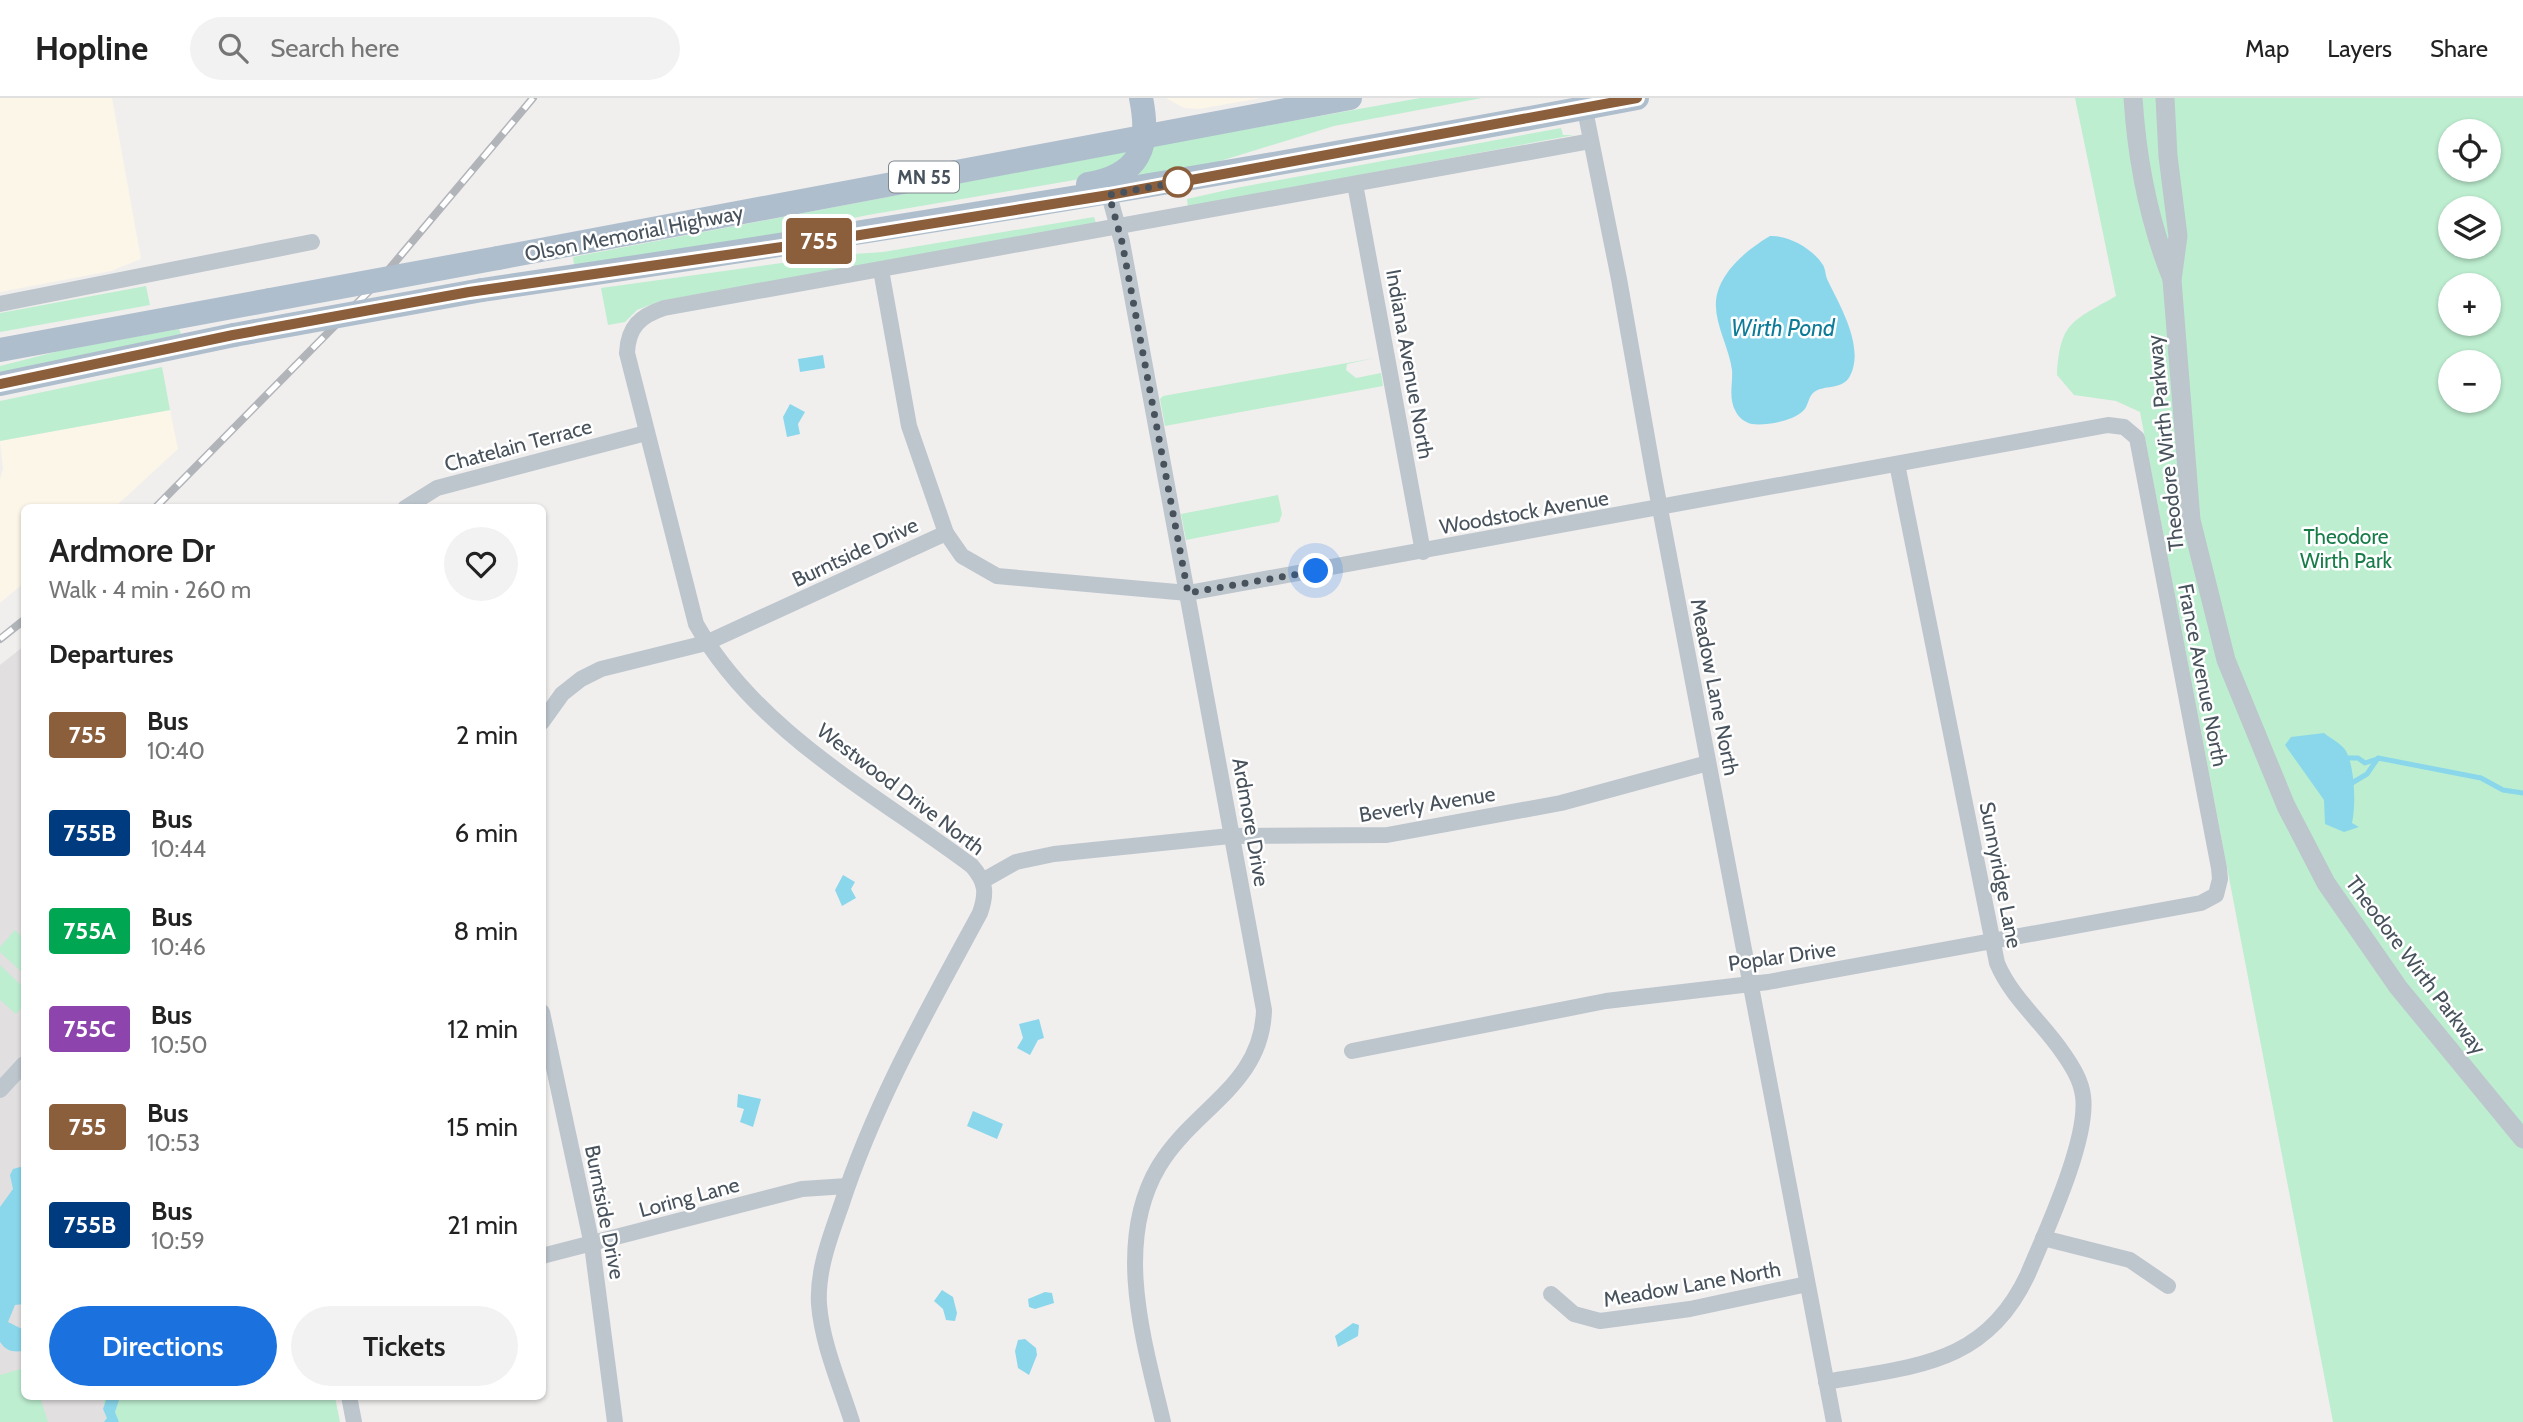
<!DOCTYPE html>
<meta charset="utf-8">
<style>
:root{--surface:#fff;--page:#f2f2f2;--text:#222;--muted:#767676;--line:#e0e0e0;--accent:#1b72de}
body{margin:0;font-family:Cabin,sans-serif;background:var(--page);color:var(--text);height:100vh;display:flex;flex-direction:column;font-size:26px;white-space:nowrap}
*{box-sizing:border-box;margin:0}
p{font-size:23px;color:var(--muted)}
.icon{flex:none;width:38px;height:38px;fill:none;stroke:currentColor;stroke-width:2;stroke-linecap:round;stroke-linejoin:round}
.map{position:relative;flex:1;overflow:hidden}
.sheet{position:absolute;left:21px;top:406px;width:525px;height:896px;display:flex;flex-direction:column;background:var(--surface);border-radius:10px;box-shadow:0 2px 5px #0004}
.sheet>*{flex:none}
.badge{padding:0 14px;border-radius:5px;font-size:24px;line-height:46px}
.controls{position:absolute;left:2438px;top:21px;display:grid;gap:14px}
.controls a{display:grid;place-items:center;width:63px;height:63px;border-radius:50%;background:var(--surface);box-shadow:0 2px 5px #0004;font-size:35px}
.you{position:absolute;width:35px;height:35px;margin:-18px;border:5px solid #fff;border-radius:50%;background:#1a73e8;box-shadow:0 0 0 10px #1a73e833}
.map>.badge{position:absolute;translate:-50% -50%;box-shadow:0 0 0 4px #fff}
h2{padding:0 28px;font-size:26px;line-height:63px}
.round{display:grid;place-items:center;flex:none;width:74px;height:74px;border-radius:37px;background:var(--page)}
.headline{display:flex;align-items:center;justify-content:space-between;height:119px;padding:0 28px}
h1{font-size:33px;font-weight:600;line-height:52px}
.button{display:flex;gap:14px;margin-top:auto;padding:14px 28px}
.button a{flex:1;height:80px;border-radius:42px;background:var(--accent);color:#fff;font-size:28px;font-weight:600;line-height:80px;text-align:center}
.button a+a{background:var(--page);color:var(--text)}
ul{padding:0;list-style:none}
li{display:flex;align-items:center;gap:21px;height:98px;padding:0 28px}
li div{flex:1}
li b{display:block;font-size:26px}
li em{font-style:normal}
li .badge{min-width:77px;font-weight:700;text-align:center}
header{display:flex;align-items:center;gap:42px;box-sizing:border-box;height:98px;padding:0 35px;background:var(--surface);border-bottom:2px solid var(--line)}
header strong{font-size:33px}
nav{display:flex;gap:38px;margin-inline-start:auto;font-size:24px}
.search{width:490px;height:63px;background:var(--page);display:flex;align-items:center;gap:18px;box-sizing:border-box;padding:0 24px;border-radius:38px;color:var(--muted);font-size:26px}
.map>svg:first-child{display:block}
</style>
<header>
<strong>Hopline</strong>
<div class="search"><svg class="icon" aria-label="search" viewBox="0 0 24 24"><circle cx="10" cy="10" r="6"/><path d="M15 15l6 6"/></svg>Search here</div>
<nav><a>Map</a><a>Layers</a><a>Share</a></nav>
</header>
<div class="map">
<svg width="2523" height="1324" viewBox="0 0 2523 1324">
<rect width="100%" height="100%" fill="#f1eeee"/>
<g fill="#fcf6e8">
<path d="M0,0H112L141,161L111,173L0,194Z"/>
<path d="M1166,0H1261L1199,11L1184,10Z"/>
<path d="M170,312L178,351L115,409L24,410V485L0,505V381L3,371L0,343Z"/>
</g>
<path fill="#e2dfe0" d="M24,548V1298L103,1299L107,1324H0V567Z"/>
<g fill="#bdeed0" fill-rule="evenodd">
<path d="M1420,0H1482L1334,28L1217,64L1137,80L1153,48Z"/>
<path d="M2075,0H2523V1324H2333L2140,314L2116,303L2074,297L2057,277C2060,223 2073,223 2116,198ZM2450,33H2488V72H2450ZM2450,110H2488V149H2450ZM2450,187H2488V226H2450ZM2450,264H2488V303H2450Z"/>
<path d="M1561,30L1563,37H1574L1188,109L1187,101L1236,90Z"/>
<path d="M1133,52L1098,78L868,117L756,140L574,167L573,159Z"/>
<path d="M1094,119L1096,125L660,203L637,212L625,224L608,227L601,190L839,157L883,154Z"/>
<path d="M146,188L150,207L0,234V215Z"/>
<path d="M179,231L181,236L0,275V268L63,252Z"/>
<path d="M1375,260L1347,266L1346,272L1356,280L1381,275L1383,288L1165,328L1160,301L1163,298Z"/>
<path d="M162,269L170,312L0,343V303Z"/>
<path d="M1278,397L1282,416L1279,424L1186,442L1181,416Z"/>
<path d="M15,832L24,841V876L0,854V849Z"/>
<path d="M0,867L24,890V907L16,916L0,902Z"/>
<path d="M24,1270V1298L40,1299L48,1324H0V1277Z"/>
<path d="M103,1299H335L340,1324H107Z"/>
</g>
<g fill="#8ad7eb">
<path d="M1770,138C1789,137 1813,151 1823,167C1826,172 1825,178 1828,183C1840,208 1865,249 1850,278C1842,293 1823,286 1813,295C1808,300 1808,309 1803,313C1793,323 1765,328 1752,326C1746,325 1739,320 1736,314C1728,300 1733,287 1732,272C1729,246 1708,217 1719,190C1728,167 1750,150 1770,138Z"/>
<path d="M823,257L825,270L800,274L798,261Z"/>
<path d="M790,306L805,314L798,326L800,336L787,339L783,319Z"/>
<path d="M2324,635C2330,640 2342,646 2346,653C2355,670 2356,708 2352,725L2359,729L2344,734L2325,726L2324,702L2285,647L2291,639Z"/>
<path d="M843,777L855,784L851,791L856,800L842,808L835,792Z"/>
<path d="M1039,921L1044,940L1038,942L1030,957L1017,950L1023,940L1019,926Z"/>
<path d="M738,996L761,1001L753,1029L740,1024L744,1011L737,1009Z"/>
<path d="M973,1013L1003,1026L997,1041L967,1028Z"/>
<path d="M24,1068V1206L15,1207L8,1224L24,1232V1253C13,1254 7,1254 0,1244V1109L13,1091L10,1077L13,1071Z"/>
<path d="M942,1192L953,1199L957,1215L955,1223L946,1222L943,1211L934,1203Z"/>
<path d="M1045,1194L1052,1195L1054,1205L1035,1211L1029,1209L1028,1201Z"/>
<path d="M1353,1225L1359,1227L1358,1238L1338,1249L1335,1238Z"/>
<path d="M1025,1241L1036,1250L1037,1257L1029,1277L1018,1270L1015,1253L1018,1242Z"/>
<path d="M107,1299H120L115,1314L119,1324H104L107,1320L103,1311Z"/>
</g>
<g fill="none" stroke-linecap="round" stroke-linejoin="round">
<g stroke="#8ad7eb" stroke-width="5">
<path d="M2348,660H2358L2365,665L2377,661"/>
<path d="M2352,685L2367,676L2378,660L2481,680L2503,692L2523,695"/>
</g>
<g stroke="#bdc6cd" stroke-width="16">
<path d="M1583,2L1619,181L1654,379L1834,1324"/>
<path d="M1355,86L1423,454"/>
<path d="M1109,97L1122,144L1264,912C1262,987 1194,1010 1159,1068C1113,1145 1144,1243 1163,1324"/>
<path d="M881,172L909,328L946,435L962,458L997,478L1188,495L2108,327L2124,329L2137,340L2219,770L2220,781L2216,797L2201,805L1768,884L1606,903L1352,953"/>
<path d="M0,206L312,144"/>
<path d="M405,410L437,390L646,335"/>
<path d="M542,624L562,596L581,581L601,571L706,545L946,435"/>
<path d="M984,782L1016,764L1054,756L1230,738L1387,737L1561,705L1708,665"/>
<path d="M542,914L592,1147L615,1324"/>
<path d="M0,992L24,966"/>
<path d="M2043,1140L2130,1162L2168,1188"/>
<path d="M542,1158L802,1091L847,1088"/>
<path d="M1551,1196L1574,1216L1600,1223L1690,1211L1807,1186"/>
<path d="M1826,1284C1915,1268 1986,1267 2028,1176C2046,1133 2089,1041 2083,998C2081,982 2072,968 2063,955C2042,924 2011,899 1997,865L1897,366"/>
<path d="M349,1298L354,1324"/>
<path d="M852,1324C840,1286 822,1246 819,1206C817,1173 830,1139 841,1108C875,1004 928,911 980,815C987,795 986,784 972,768C876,696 757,634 696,526L627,255C628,229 640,218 664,210L1591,43"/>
</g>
<g stroke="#bdc6cd" stroke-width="19">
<path d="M2133,0C2137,62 2149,124 2172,181"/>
<path d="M2165,0L2168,58L2178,138L2172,182L2191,422L2226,562L2286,708L2326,785L2398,889L2523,1041"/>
</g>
<g stroke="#aebecd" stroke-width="24">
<path d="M1088,86C1140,77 1151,49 1141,0"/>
<path d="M498,160L1350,0"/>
<path d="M482,192C869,135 1254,73 1637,0"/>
<path d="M0,252L270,202"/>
<path d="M0,286L234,237"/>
</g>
<defs>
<g id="rail">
<path d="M155,410L380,182L533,0"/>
<path d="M0,541L24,522"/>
</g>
</defs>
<use href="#rail" stroke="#b1b4b9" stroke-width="8"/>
<use href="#rail" stroke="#fff" stroke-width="5" stroke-dasharray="16" stroke-linecap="butt"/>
<g stroke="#aebecd" stroke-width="24">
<path d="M270,202L498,160"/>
<path d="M234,237L482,192"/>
</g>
</g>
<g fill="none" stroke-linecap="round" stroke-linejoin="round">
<defs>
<path id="line" d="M0,286L233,237L469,194L810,145L1109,97L1637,0"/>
</defs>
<use href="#line" stroke="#fff" stroke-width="16"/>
<use href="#line" stroke="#8b5e3c" stroke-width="10"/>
<path stroke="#47525c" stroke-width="7" stroke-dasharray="0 12.6" d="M1178,84L1188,82L1109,97L1122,144L1188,495L1316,473"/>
</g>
<circle fill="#fff" stroke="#8b5e3c" stroke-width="3.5" cx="1178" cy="84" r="14"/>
<g text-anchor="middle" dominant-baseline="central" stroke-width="5" stroke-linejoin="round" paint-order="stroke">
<rect fill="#fff" stroke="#7e868d" stroke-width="2" x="889" y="63.5" width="70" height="31" rx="5"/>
<g font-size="19" font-weight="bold" fill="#47525c">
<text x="924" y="79">MN 55</text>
</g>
<g font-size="21" fill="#47525c" stroke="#fff">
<text transform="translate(634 135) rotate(-11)">Olson Memorial Highway</text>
<text transform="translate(1410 266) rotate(80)">Indiana Avenue North</text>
<text transform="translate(2165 345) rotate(-96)">Theodore Wirth Parkway</text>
<text transform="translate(518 347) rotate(-15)">Chatelain Terrace</text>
<text transform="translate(1524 414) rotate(-10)">Woodstock Avenue</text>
<text transform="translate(855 454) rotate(-25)">Burntside Drive</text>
<text transform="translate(2203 577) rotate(79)">France Avenue North</text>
<text transform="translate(1715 589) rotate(79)">Meadow Lane North</text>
<text transform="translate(901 691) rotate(37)">Westwood Drive North</text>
<text transform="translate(1427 706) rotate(-9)">Beverly Avenue</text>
<text transform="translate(1251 724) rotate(80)">Ardmore Drive</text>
<text transform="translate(2001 777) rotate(79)">Sunnyridge Lane</text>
<text transform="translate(1782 858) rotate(-8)">Poplar Drive</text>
<text transform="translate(2416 867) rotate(53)">Theodore Wirth Parkway</text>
<text transform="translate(689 1099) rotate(-15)">Loring Lane</text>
<text transform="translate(605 1114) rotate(79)">Burntside Drive</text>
<text transform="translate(1692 1186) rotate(-10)">Meadow Lane North</text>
</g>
<g font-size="21" fill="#187c49" stroke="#fff">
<text x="2346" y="438">Theodore<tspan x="2346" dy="24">Wirth Park</tspan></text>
</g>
<g font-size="23" font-style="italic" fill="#0e7c98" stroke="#fff">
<text x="1783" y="230">Wirth Pond</text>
</g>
</g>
</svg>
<div class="controls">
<a><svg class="icon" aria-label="locate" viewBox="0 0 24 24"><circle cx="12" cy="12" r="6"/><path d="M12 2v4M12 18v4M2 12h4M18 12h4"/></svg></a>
<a><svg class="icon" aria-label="layers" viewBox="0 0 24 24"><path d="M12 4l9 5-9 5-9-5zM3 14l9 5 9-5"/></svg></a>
<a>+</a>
<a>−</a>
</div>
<div class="you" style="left:1316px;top:473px"></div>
<b class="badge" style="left:819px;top:143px;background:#8b5e3c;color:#fff">755</b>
<section class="sheet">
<div class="headline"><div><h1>Ardmore Dr</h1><p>Walk · 4 min · 260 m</p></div><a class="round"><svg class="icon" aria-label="heart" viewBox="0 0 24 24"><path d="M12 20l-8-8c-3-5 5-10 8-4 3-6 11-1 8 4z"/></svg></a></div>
<h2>Departures</h2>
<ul>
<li><span class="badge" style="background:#8b5e3c;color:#fff">755</span><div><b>Bus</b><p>10:40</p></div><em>2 min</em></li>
<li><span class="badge" style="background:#003b80;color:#fff">755B</span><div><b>Bus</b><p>10:44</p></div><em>6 min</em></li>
<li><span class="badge" style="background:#00a651;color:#fff">755A</span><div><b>Bus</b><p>10:46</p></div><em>8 min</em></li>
<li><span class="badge" style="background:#8e44ad;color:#fff">755C</span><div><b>Bus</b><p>10:50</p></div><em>12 min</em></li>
<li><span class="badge" style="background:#8b5e3c;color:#fff">755</span><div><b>Bus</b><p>10:53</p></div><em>15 min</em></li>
<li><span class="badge" style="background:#003b80;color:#fff">755B</span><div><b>Bus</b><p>10:59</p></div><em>21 min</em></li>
</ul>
<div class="button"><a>Directions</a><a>Tickets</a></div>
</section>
</div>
